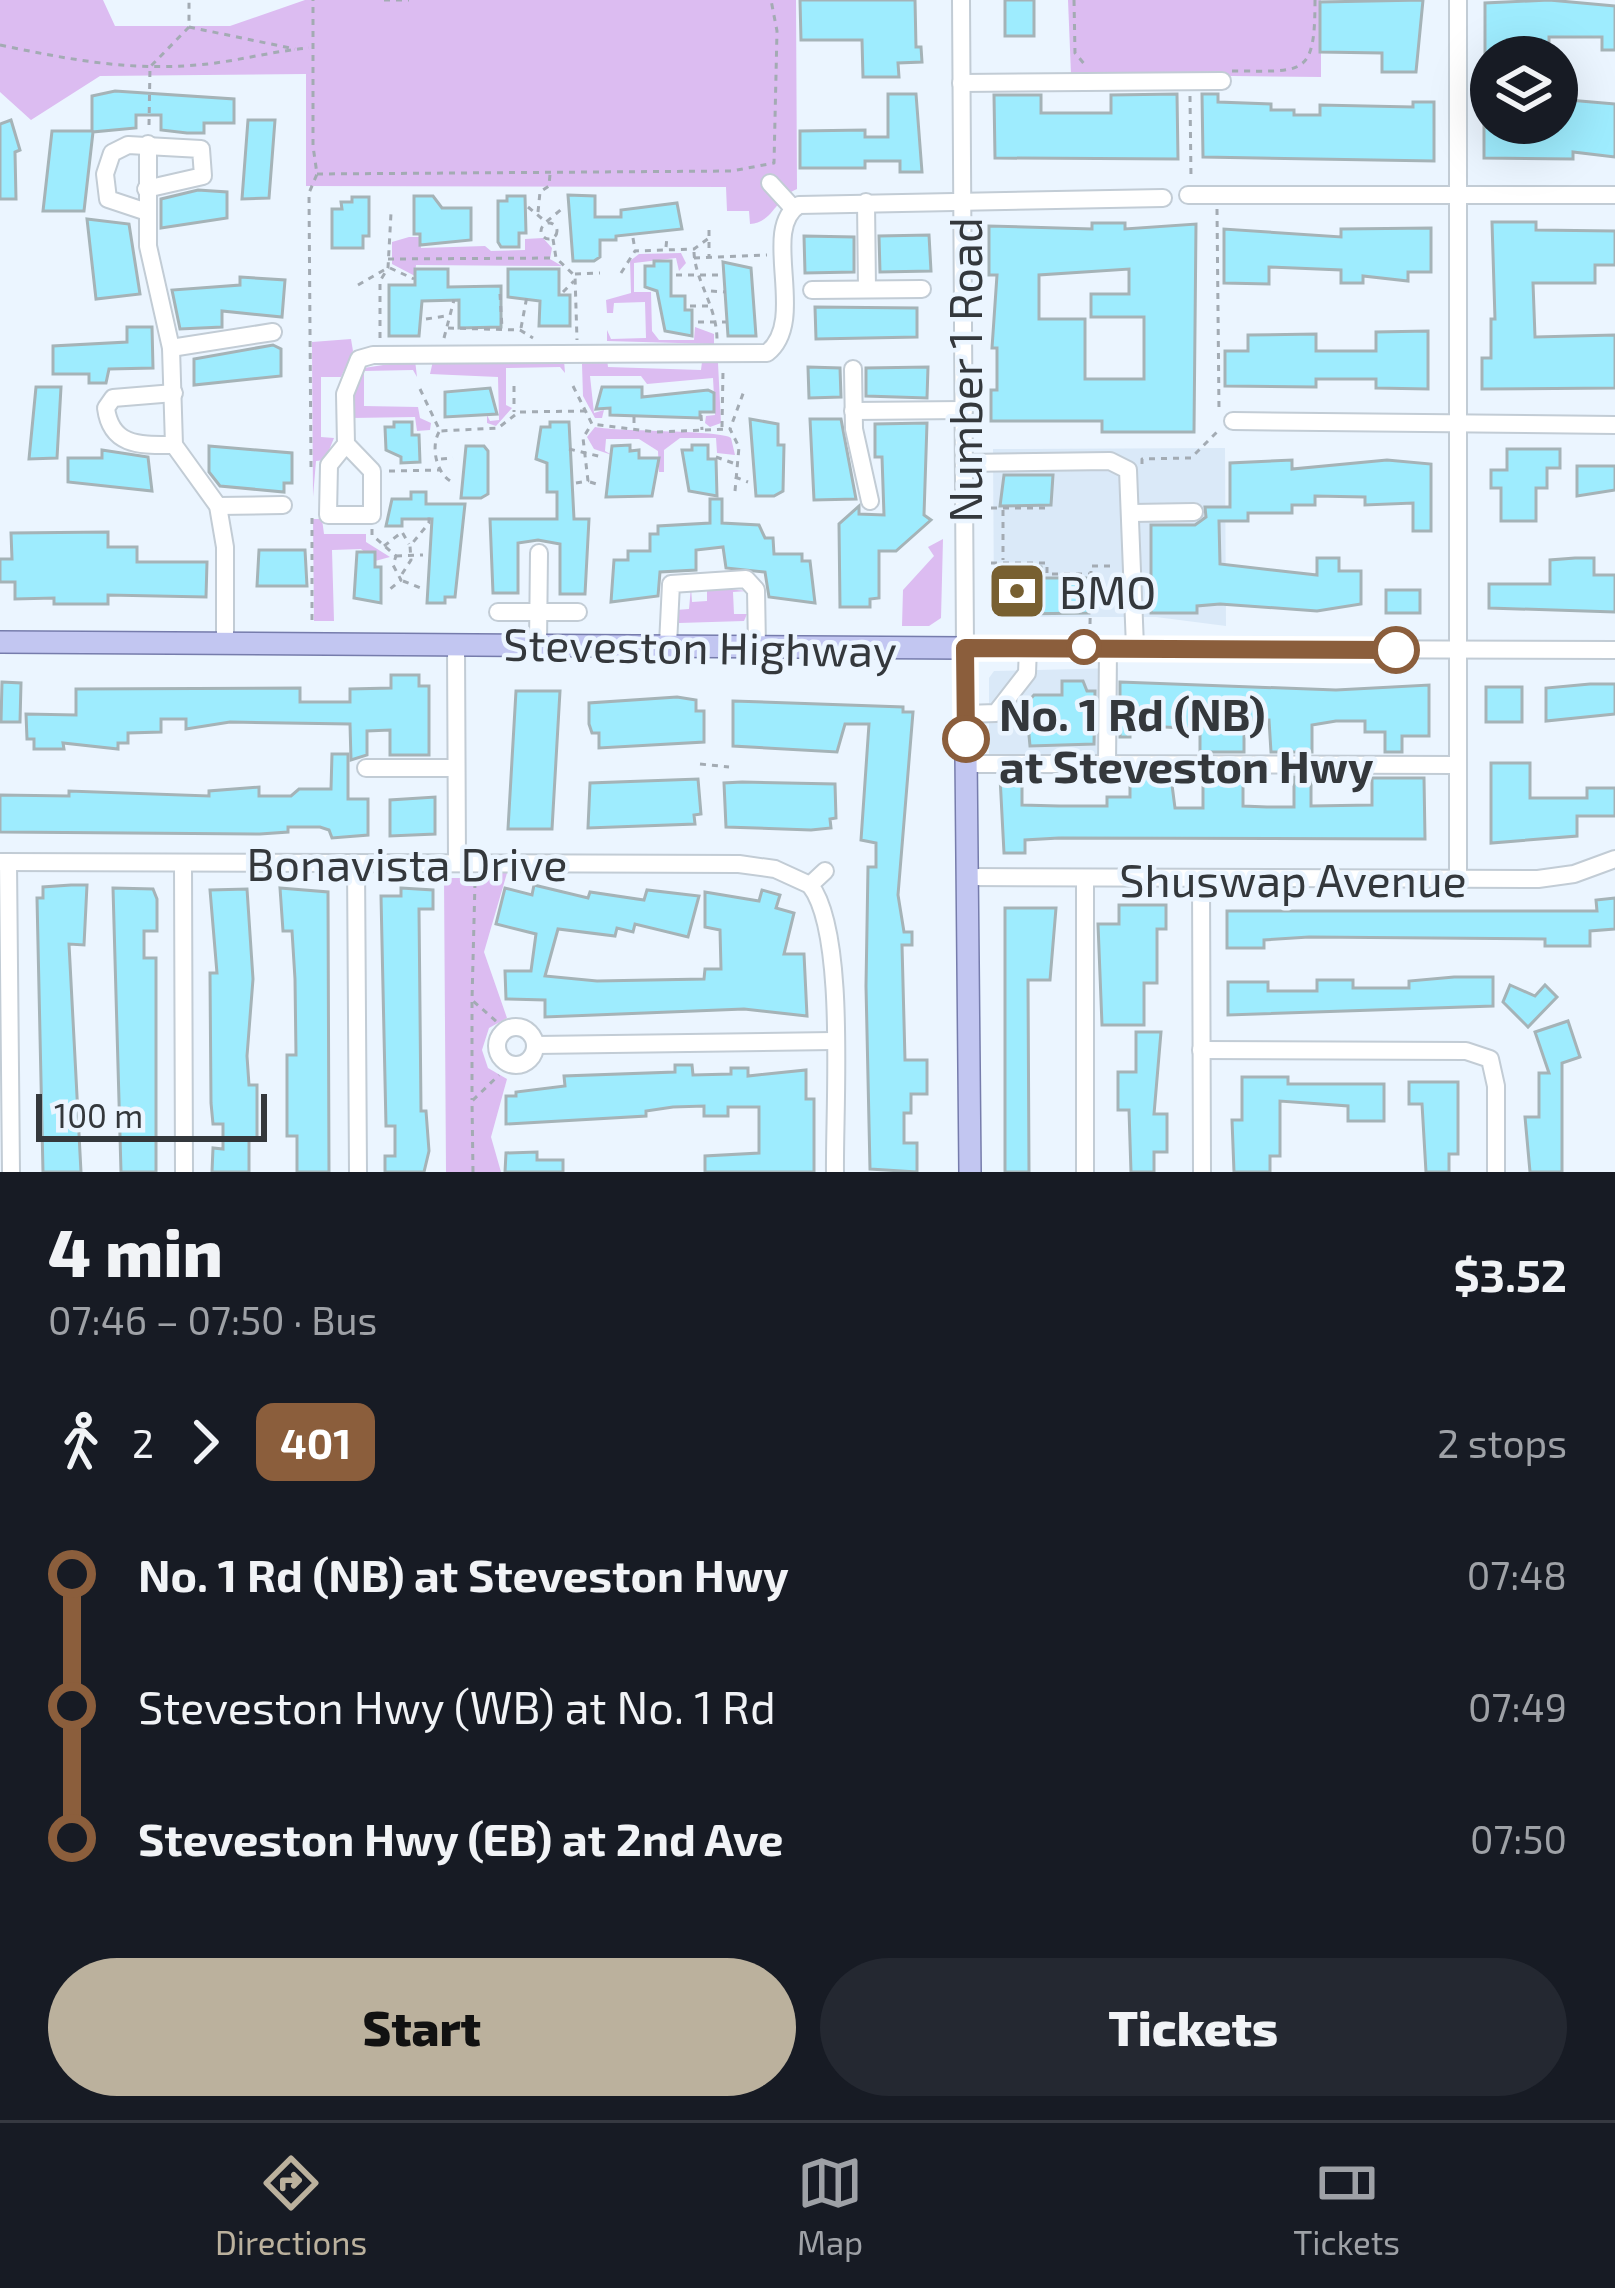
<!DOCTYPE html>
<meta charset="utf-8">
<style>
:root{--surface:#171b24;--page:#242831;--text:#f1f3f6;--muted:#9ea1a6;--line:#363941;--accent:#bbb19d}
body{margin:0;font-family:"Exo 2",sans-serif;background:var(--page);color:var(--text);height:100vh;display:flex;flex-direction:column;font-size:45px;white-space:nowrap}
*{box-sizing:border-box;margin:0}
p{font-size:39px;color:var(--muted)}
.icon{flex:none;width:66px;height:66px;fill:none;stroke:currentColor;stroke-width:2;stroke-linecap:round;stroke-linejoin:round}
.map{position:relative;height:1172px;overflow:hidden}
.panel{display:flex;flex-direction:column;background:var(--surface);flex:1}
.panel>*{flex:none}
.badge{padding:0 24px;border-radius:18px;font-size:42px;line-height:78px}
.controls{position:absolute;left:1470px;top:36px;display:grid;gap:24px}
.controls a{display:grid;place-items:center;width:108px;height:108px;border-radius:50%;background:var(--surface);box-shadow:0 12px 48px #0002;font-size:60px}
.scale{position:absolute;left:36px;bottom:30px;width:231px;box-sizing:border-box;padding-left:12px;border:6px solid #34383c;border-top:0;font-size:33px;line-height:42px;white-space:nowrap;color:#34383c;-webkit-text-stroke:9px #ebf5ff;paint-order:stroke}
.map>.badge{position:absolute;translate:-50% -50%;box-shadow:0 0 0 6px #fff}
.legs{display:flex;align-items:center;gap:18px;height:132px;padding:0 48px;font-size:39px}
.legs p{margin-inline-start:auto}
.head{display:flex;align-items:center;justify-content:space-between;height:204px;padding:0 48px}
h1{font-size:66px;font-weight:800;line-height:90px}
.primary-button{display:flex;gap:24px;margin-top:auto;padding:24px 48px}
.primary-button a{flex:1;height:138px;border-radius:72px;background:var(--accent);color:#111;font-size:48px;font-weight:800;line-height:138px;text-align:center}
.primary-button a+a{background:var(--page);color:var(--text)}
ul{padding:0 48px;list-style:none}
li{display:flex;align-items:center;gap:42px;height:132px;font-size:45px}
li i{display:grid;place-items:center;width:18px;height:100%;margin:0 15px;background:currentColor}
li i::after{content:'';width:30px;height:30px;margin:-15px;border:9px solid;border-radius:50%;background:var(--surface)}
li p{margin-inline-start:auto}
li:first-child i{background:linear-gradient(#0000 50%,currentColor 0)}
li:last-child i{background:linear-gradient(currentColor 50%,#0000 0)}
.dock{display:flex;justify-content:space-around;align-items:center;height:168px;border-top:3px solid var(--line);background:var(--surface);font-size:33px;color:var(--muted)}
.dock a{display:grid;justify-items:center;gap:6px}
.dock .on{color:var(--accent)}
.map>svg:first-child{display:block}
</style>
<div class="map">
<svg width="1615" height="1172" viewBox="0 0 1615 1172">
<rect width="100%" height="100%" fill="#ebf5ff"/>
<g fill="#dae9f8">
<path d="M1225,448L1226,626L1156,617H1004L994,607L993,449Z"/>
<path d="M1118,668L1117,758L989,759V678L994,671Z"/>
</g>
<g fill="#dcbcf1">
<path d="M0,0H103L115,26H230L305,0H796L797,189C775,198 774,222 750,224L749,211H727L726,187L306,186V74L100,76L31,120L0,92Z"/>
<path d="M1068,0H1321V77L1071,74Z"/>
<path d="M409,237H420L421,248L485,246L491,251L525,250V239L543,238L552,248L550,259L562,266L416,265L415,276L392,264V242Z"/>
<path d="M681,253L686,263L679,271L676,258L634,263V292H651L652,331L659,340H694L695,327L714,334V344L607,341V330L611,339L646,338L645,302L614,303L613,313H607L606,300L631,293L630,261L639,254Z"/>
<path d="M351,339L353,351L341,377H321V437L334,438L325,460L316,461L313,497L312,342Z"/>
<path d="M588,358L607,359L608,367L701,370L702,362L718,363L721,423L710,427L705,423L706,416L715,415L713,378L647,384L641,376H590L594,413L604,410L602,418H595L583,396L582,364Z"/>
<path d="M415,360L417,377L413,370L364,371V406L418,407L420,418L431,423L430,430L417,431L415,417L351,418L352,393L364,368Z"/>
<path d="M564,360L565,373L560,367L506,368V405L512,408L496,426L487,423V415L490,421L499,420L498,377L430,374L433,361Z"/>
<path d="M595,427C620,432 722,430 731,438L735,455L717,453L716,438H680L664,450V472H659L658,451L639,439H606L605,451L612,455L594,449L587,437Z"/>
<path d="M313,519H322L324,534H366V542L390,557L375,561L361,549L332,550L334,621H314Z"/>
<path d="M943,539L941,618L929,626H902L903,590L934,556L928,547Z"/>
<path d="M691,587L692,602L707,601V587L747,591L733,592L734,614H747L744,621L679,623L676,610L689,609Z"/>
<path d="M485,873H507L484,952L507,1018L489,1028L482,1050L488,1068L507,1079L491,1137L501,1172H446L444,878H484Z"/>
</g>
<g fill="#9eecfe" stroke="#a5b3b7" stroke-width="3" fill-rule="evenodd">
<path d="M800,0H915L916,47H921L922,62L898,63L899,77H863L862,40H801Z"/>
<rect x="1005" y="0" width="29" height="36"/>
<path d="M1423,0L1416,72H1382V53L1320,52V2Z"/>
<path d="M1549,0L1615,6V50H1602V37H1549V50L1485,57V3Z"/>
<path d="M115,91L234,99V123H204V133H187L161,130V115H136V128L93,132L84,211H43L52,131H92V96Z"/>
<path d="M888,94H916L922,172H900V161H865V168H800V131L865,130V137H888Z"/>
<path d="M1177,94L1178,159L995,158L994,95H1041V113H1111V95Z"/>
<path d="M1202,94H1218V102L1271,104V110H1294V115H1320V105L1413,107V102H1434V161L1203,157Z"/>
<path d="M1557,99L1615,104V157L1573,152V159L1484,158V123H1557Z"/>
<path d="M11,120L20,150L15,152L16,199H0V124Z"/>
<path d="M248,120H275L269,198L242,199Z"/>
<path d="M198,190L227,192V218L161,228V199Z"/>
<path d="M568,195L595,196V217H621V210L677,203L682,229L616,236V240H600V257L594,261H573Z"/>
<path d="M414,196H433L442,208H471V240L420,245V234H414Z"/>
<path d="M507,196H525L526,233H519V247H501L498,242V201H507Z"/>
<path d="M352,197H369V236H363V248H332V209H342L341,202H352Z"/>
<path d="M87,219L129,224L140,294L96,299Z"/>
<path d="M1492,222H1536V230L1615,231V265H1595V283H1533L1535,337L1615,335V388L1482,389V358H1491V319H1495Z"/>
<path d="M1092,223H1125V229L1196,224L1194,432H1102V421H991V390H997V348H992L997,275H989V226L1092,229ZM1129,269V294H1091V317H1144V379H1085V319H1039V275Z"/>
<path d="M1431,228V272H1408V281L1363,276V283H1341V270L1269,267V284L1224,283V229L1341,237V229Z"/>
<path d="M929,235L931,271L880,272L879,236Z"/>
<path d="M804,236L854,237V272L805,273Z"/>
<path d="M654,261H671V296H685V310H692V336L665,331L657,291L645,287V266H654Z"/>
<path d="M723,262L751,268L756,336H728Z"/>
<path d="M415,269H448V287L501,286V327L459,328V300L422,301L419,336H389V285H415Z"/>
<path d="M508,269H559V295H570V326H539L540,301L508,297Z"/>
<path d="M240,277L285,280L282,317L222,311V327L180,329L172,290L240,285Z"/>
<path d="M815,307L917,308V337L816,339Z"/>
<path d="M127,327H152L153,368L109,369L106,383H89V374H53V346L127,342Z"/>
<path d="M1428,331V389L1376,388V379H1316V387L1225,386V351H1248V335L1316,334V351H1376V332Z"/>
<path d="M273,345L281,349V376L194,385V359Z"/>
<path d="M808,367L840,368L841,397L809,398Z"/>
<path d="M928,367L927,398L866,396V368Z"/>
<path d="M36,387H61L57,458L29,459Z"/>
<path d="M602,387H642V397L708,390L714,393V412H700V418L610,415V408L596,409Z"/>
<path d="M490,388L497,414L445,417V392Z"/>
<path d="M750,419L778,424V445H784L783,491L774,496H756Z"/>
<path d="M810,419H841L856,499L814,500Z"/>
<path d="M394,422H412V435H419L420,462L401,463V457L386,450L385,427H394Z"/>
<path d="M550,422H569L574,519H589L585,594H560V544L538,540L518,543V593H493L490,519H557V492H547V463L536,459L541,427H550Z"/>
<path d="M927,423L924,515L931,520L896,551H879V598L870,599V607H840L839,524L859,506V514L884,515L882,457H875V424Z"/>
<path d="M630,445V451L639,450V458H659L652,496L606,497L612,446Z"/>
<path d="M692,445H708V459H716L717,496L689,491L682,450H692Z"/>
<path d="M209,446L292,453V483H284V492L220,486L209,472Z"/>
<path d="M466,446H484L488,451V494L481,498H461Z"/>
<path d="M1507,449H1560V468H1547V488H1536V521H1501V488H1491V470H1507Z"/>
<path d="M102,450L148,457L152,491L68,482V458H102Z"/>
<path d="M1292,460V469L1387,460L1431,464V531H1413V503L1365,505V497L1315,496V505H1292V513H1248V521H1219L1220,564L1317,575V558H1339V571H1361V604L1317,611L1220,604L1197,606V613H1151V525H1195L1206,517L1205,507H1230V463Z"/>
<path d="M1577,466H1615V490L1577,496Z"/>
<path d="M1004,475H1053L1051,505L1000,506Z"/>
<path d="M411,492H426V504H465L455,597H445V603H427L432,519H402V526H386L392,499H411Z"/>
<path d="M710,499H722V523L759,525L765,538H773L774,554H802V561H810L815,603L769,597L765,572L726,568L723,547L696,550V570L660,572L658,596L611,602L614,560H628V551H650V534H658V526L710,523Z"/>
<path d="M108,532V547H137V562H207L206,597L108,595V604H54V598L15,599V582H0V559H12L11,533Z"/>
<path d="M259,550H305L307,586H257Z"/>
<path d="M357,552H375V567H381V603L354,598Z"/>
<path d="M1575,558H1594V575H1615V612L1489,608V584H1550V560Z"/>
<path d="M1000,566L1041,567L1042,578H1089V613L1010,614L1000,604Z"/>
<rect x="1386" y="590" width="34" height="23"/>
<path d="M391,675H419V686H429V755H390V730L367,731V755L351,760L350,724L230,722L186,729V719H161V732L128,733V743H118V749L63,743L64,749H34V739H27L26,714L76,715V689L300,688V702H350V689L391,688Z"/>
<path d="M1062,681H1083L1087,691H1095L1094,744L1030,746L1026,704L1034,695H1062Z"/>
<path d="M2,682L21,683L20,722H1Z"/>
<path d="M1120,682L1336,690L1429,685V736H1402V752H1385V732H1365V721H1336L1312,725V752H1271L1269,720H1244V752H1200V729L1130,725V737H1120Z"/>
<path d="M1590,684H1615V714L1546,721V688Z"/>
<rect x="1486" y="687" width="36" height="35"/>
<path d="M516,691H560L552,829H508Z"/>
<path d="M677,697L696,700V711H704V742L599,748V733H592L589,724V703Z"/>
<path d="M733,701L903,707V712H913L898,895L904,932H912V945H902L905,1060H927V1094H911V1113H904V1143H917V1172L870,1169L866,986L868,867H876V843L861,840L869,724H845L837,752L733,746Z"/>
<path d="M332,754H348V799H368V835L332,838L329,830L320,827H288V832L260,834L0,832V795L69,796V791L209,796V791L259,787V796H291L299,789H331Z"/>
<path d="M1491,763H1530V798H1587V788H1615V816H1577V836L1491,843Z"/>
<path d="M1000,777H1022V805L1059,806H1107V797H1130V777H1171L1175,808H1203V777H1243V806L1267,807H1294V777H1311V806L1372,805V778H1424L1425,839L1059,838L1025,840V853H1004Z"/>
<path d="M698,779L701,814L694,815L695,824L588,828L590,783Z"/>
<path d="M742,782L835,784L836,818L830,819L831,828L811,830L726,827L724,783Z"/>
<path d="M435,797V834L390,836V800Z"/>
<path d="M71,885H87L84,945L69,944L81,1172H43L37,898H43V887Z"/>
<path d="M534,885L588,898L590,892L644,900L647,890L699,896L688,937L635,924L633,932L617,928L615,936L558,929L545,976L597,981L704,979L705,969H721L720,930L705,927V892L759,901L762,890L780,895L776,908L794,913L784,954H804L807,1016L744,1009L545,1017V1000L506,999L505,971H531L536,934L496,924L505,888L532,895Z"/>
<path d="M113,888L153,889L157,899V931H144V958H156V1172H121Z"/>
<path d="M280,888L328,892L329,1172H297V1136H287V1055H296L295,979L292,931H283Z"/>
<path d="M401,888L433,890V909H419L421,1111H426L429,1151L424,1172H385V1156H395V1126H386L381,896H401Z"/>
<path d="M247,889L253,979L247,1056L249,1085H257V1138H249V1172H212L213,1148L223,1149V1124H213L211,1103L210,973H217L210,890Z"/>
<path d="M1615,898V929L1590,931V946H1545V939L1309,937L1264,940V948H1227V911H1597L1596,900Z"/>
<path d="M1119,905H1166V929H1157V983H1144V1025H1102L1098,924H1119Z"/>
<path d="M1005,908H1056L1050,980H1028L1029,1172H1005Z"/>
<path d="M1454,977H1493V1006L1228,1015V982H1268V991H1317V980H1353V988H1409V981Z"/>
<path d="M1510,985L1535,996L1545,985L1557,997L1528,1027L1503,1002Z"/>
<path d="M1568,1021L1580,1057L1562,1063V1172H1530L1525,1117H1539V1073H1549L1535,1032Z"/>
<path d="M1136,1032H1161L1154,1114H1167V1152H1154V1172H1131L1129,1110H1118V1072H1136Z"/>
<path d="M675,1065H692L693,1075L731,1074V1068H748V1076L806,1070V1099H814V1172H705V1156L759,1153V1107H728V1116H704V1106L673,1107L646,1111V1116L506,1124V1096H516V1092L565,1086L564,1076L675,1072Z"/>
<path d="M1242,1077H1288V1084H1384V1121H1348V1106L1280,1101V1156H1270V1172H1234L1232,1120H1242Z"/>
<path d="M1409,1082H1458V1154H1449V1172H1426L1422,1104H1409Z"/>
<path d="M537,1152V1160H563V1172H505L506,1153Z"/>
</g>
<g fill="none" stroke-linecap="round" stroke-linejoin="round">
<defs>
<g id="minor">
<path d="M961,0L965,648L1615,650"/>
<path d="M1458,0V878"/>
<path d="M961,83L1222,81"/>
<path d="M148,144V246L171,348L174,445L218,506L225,547V643"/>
<path d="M770,183L792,207"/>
<path d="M146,189L203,176L201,149L128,145L112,153L105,174L108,199L147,212"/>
<path d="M1188,195H1615"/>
<path d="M866,202L867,289"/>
<path d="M812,290L922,289"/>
<path d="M171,348L273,332"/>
<path d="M853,369L854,429L870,501"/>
<path d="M174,393L113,398L106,408C111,447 141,445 174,445"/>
<path d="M853,411L964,410"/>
<path d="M1233,421L1615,425"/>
<path d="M346,444L372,471V515H328L329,465L346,444L345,394L359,359L373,355L767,353C809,320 759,229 799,205L1163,198"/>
<path d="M964,463L1110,461L1128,470L1135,647"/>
<path d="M218,506L283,505"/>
<path d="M1132,513L1194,512"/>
<path d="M498,612H578"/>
<path d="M456,644L457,862"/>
<path d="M538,644L539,553"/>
<path d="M668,644L671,584L746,579L756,590L757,647"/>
<path d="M965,714L996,713L1027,673L1028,648"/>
<path d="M966,764L1458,765"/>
<path d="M1107,764L1108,648"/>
<path d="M366,768H455"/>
<path d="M0,862L739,864L775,869L810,885"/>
<path d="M8,862L11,1172"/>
<path d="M356,863L358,1172"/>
<path d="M183,864L184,1172"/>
<path d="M825,871L810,885C847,932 834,1108 835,1172"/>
<path d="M967,877L1538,879L1574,874L1615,859"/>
<path d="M1201,880L1202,1172"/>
<circle cx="516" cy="1046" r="19"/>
<path d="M536,1045L833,1041"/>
<path d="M1201,1050L1466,1051L1490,1059L1496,1086V1172"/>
<path d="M1085,1172V878"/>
</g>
<path id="major" d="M0,642L965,648L970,1172"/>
</defs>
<use href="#minor" stroke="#c2ccd5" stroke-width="20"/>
<use href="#major" stroke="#767cac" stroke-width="24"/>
<g stroke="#a3abb3" stroke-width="3" stroke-dasharray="6 6" stroke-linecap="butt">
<path d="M384,0H409"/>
<path d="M1074,0L1075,53L1086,66"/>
<path d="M189,27L295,49"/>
<path d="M0,45C67,59 127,71 197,65C235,62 272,51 309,48"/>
<path d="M1232,71C1304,71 1315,78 1315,0"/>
<path d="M1190,96L1191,177"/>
<path d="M149,125L150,67L189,27V0"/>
<path d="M317,174L732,171L774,163L777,31L771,0"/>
<path d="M528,207L546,222L563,208"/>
<path d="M1217,209L1219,410"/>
<path d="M538,212L540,192L549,186L550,174"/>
<circle cx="549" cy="231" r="8"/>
<path d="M709,230V256"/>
<path d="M633,238L635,250"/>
<path d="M553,239L556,258L575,276L577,340"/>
<path d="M666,247L667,237"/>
<path d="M694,252C695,281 717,306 717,340"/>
<path d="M694,258L767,255"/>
<path d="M388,259L556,258"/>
<path d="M390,268L414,279"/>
<path d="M621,273L635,251L694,249L709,238"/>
<path d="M575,274L600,273"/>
<path d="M676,275H719"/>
<path d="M358,285L384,270"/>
<path d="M711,291L726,292"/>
<path d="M563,292L574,281"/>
<path d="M500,294L502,328"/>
<path d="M690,306H710"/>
<path d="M426,319L446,316"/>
<path d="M698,322H726"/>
<path d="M448,328L520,330L533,338"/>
<path d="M521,328L527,296"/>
<path d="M380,338V281L388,268L391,213"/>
<path d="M444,338L454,300"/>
<path d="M514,386V412"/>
<path d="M573,386L592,424L656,432L730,429"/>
<path d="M420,389L440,431L498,428L519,412L585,411"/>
<path d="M701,415L702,430"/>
<path d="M634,417V428"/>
<path d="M722,427L723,371"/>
<path d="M439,432C430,448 437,476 454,483"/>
<path d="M569,449L602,457"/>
<path d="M716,457L733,463"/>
<path d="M441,459L453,458"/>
<path d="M1142,464V459L1191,458L1218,431"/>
<path d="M311,467L309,193L317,174L313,146V0"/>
<path d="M389,471L441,470"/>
<path d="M735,477L748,482"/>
<path d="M590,482L600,485"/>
<path d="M576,483L588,481L583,438L591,425"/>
<path d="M735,491L739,447L730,429L744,391"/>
<path d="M991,508H1047"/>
<path d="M1003,510V560"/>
<path d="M312,518V623"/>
<path d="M372,529V535L396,556L393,565L401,580L389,590"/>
<path d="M384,546L402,532L409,544"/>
<path d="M396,556L423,555"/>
<path d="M991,563H1047V574H1091V566H1113"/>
<path d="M402,574L411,560L410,546L429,523V514"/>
<path d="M403,581L423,589"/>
<path d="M1090,624L1091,576"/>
<path d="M700,764L729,767"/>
<path d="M475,882L472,1000L497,1022"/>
<path d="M472,1002V1100"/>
<path d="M473,1172L472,1101L499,1075"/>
</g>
<use href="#minor" stroke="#fff" stroke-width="16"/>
<use href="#major" stroke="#c2c6f1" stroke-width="21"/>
</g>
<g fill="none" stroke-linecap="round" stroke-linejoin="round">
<defs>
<path id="line-1" d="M966,739L965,648L1396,650"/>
</defs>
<use href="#line-1" stroke="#fff" stroke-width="27"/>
<use href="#line-1" stroke="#8b5e3c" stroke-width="18"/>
</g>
<defs>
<symbol id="bank-square" viewBox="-11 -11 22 22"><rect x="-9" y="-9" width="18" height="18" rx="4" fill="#786031" stroke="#ebf5ff"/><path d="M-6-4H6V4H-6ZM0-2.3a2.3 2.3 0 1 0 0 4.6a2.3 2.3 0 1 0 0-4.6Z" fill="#fff"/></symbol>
</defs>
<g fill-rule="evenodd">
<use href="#bank-square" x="984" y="558" width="66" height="66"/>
</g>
<g fill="#fff" stroke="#8b5e3c" stroke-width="6">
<circle cx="1084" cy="647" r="15"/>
<circle cx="1396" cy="650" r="21"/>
<circle cx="966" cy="739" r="21"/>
</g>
<g text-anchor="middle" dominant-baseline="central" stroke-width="9" stroke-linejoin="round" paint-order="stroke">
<g font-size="45" fill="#34383c" stroke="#ebf5ff">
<text transform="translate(964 370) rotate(-90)">Number 1 Road</text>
<text transform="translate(700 646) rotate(1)">Steveston Highway</text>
<text x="407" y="863">Bonavista Drive</text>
<text x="1293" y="879">Shuswap Avenue</text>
</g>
<g font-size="45" fill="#34383c" stroke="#ebf5ff" text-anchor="start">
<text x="1059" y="591">BMO</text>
</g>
<g font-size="45" font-weight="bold" fill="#34383c" stroke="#ebf5ff" text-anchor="start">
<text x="999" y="713">No. 1 Rd (NB)<tspan x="999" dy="52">at Steveston Hwy</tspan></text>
</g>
</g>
</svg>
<div class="controls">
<a><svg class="icon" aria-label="layers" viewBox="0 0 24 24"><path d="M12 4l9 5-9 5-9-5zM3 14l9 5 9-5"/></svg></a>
</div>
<div class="scale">100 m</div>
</div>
<section class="panel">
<div class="head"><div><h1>4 min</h1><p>07:46 – 07:50 · Bus</p></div><b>$3.52</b></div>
<div class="legs"><svg class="icon" aria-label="walk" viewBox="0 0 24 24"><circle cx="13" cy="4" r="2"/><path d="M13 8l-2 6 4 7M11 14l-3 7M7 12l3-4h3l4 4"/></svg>2<svg class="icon" aria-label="forward" viewBox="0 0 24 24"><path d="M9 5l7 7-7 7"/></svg><b class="badge" style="background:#8b5e3c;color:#fff">401</b><p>2 stops</p></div>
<ul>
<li><i style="color:#8b5e3c"></i><b>No. 1 Rd (NB) at Steveston Hwy</b><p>07:48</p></li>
<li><i style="color:#8b5e3c"></i><span>Steveston Hwy (WB) at No. 1 Rd</span><p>07:49</p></li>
<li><i style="color:#8b5e3c"></i><b>Steveston Hwy (EB) at 2nd Ave</b><p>07:50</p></li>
</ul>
<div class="primary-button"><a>Start</a><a>Tickets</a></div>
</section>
<nav class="dock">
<a class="on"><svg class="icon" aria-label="directions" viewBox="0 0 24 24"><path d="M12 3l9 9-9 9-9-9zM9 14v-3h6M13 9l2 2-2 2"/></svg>Directions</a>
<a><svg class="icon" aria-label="map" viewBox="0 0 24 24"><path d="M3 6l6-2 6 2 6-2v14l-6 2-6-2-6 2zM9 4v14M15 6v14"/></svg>Map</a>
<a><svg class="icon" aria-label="tickets" viewBox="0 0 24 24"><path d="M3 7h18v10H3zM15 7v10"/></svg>Tickets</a>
</nav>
